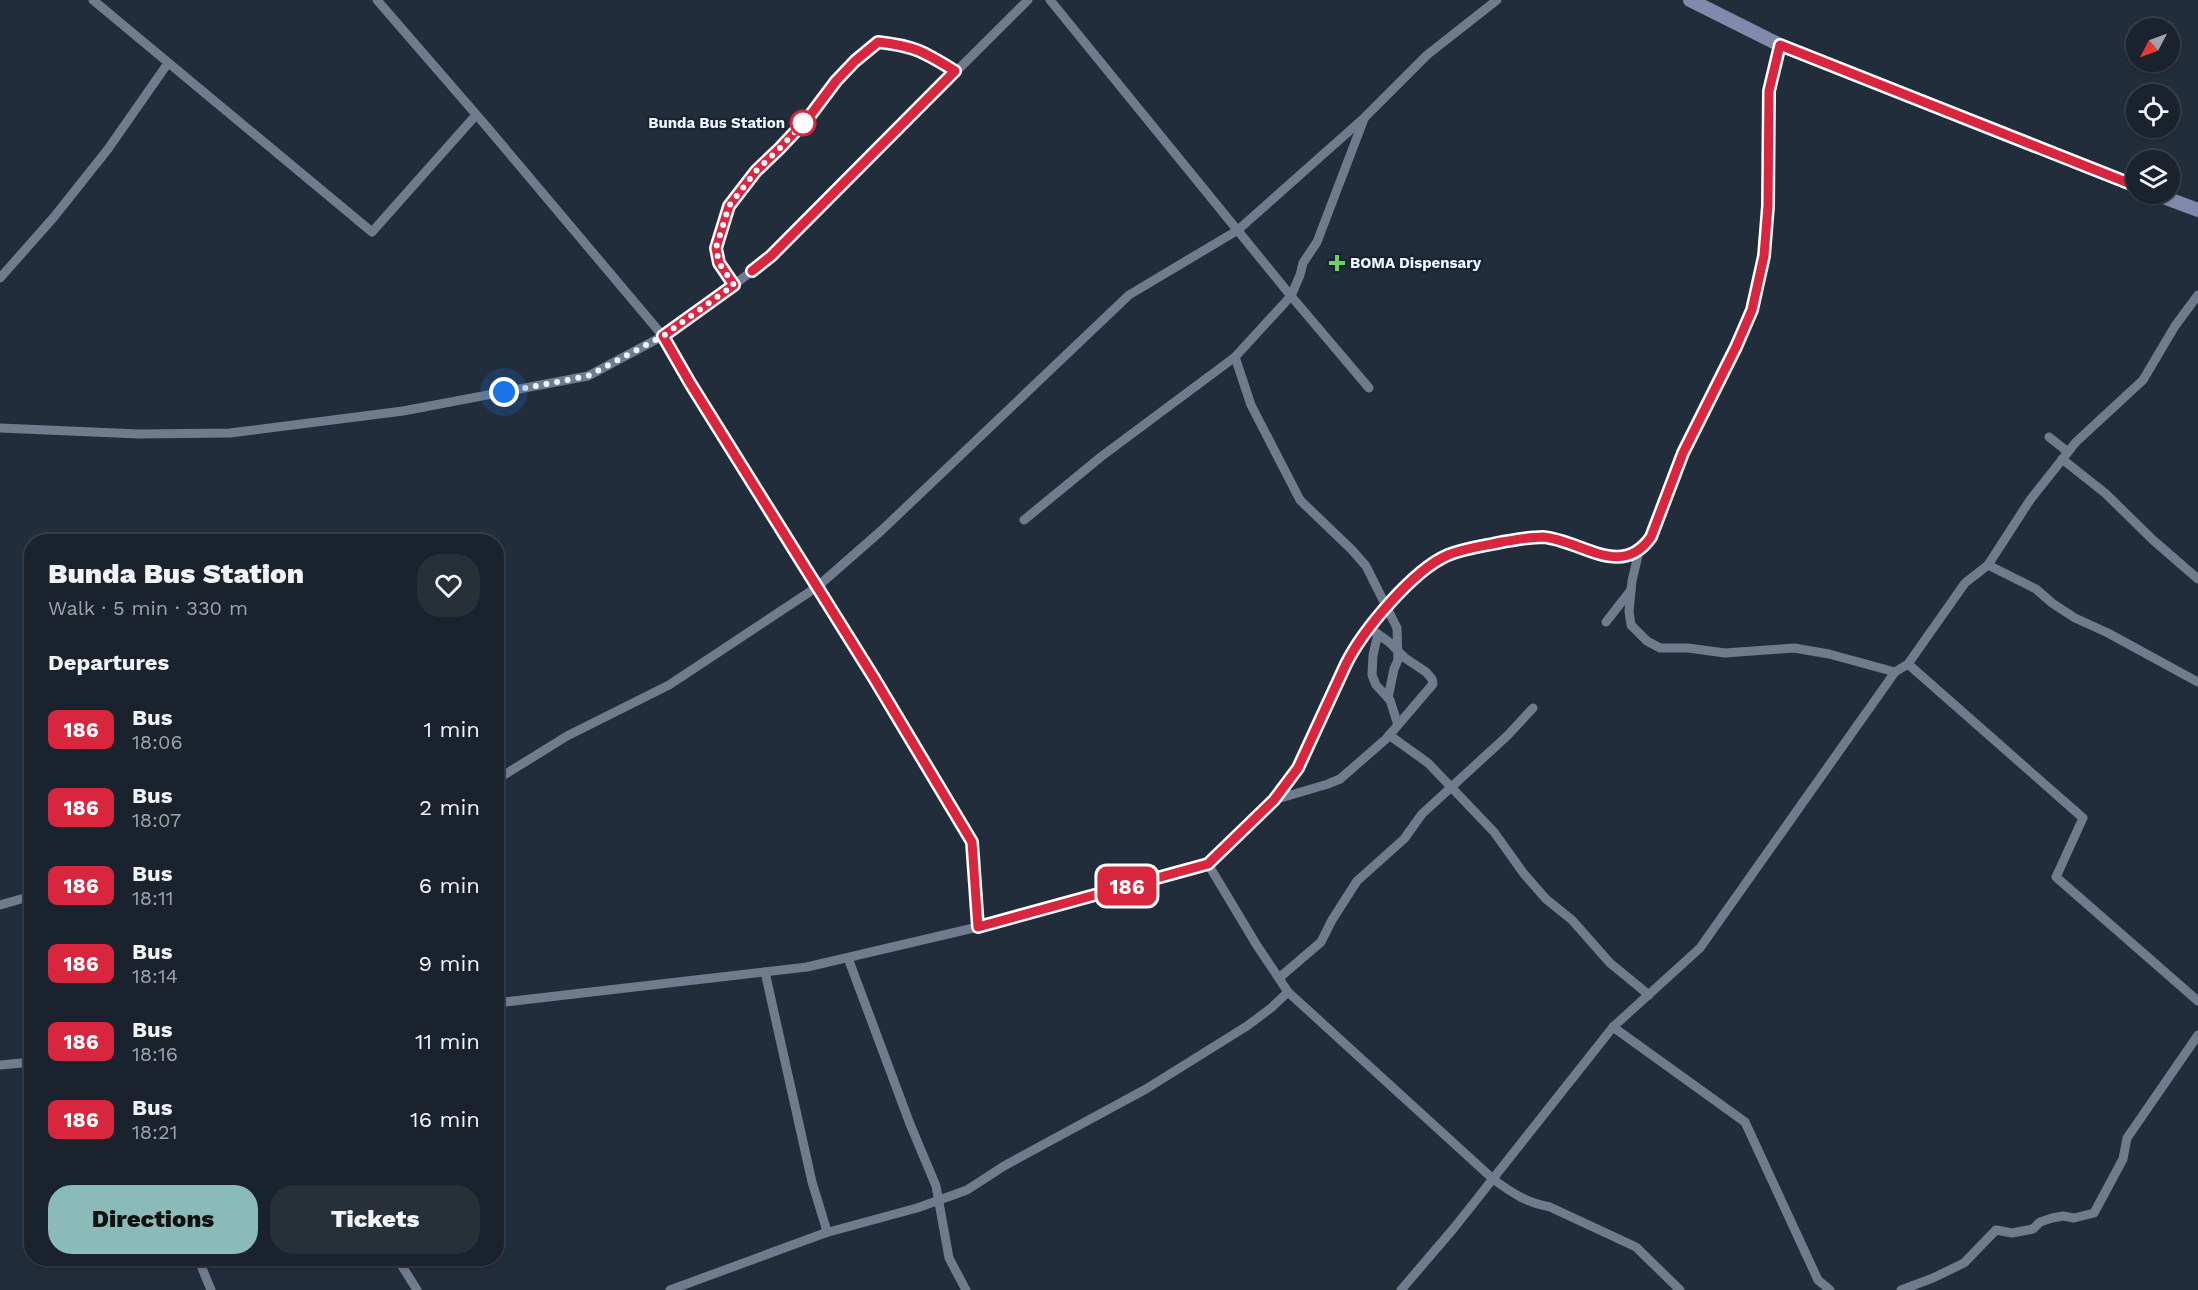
<!DOCTYPE html>
<meta charset="utf-8">
<style>
:root{--surface:#1a222d;--page:#272f39;--text:#f1f3f6;--muted:#9fa4aa;--line:#383f49;--accent:#8bbbb9}
body{margin:0;font-family:"Work Sans",sans-serif;background:var(--page);color:var(--text);height:100vh;display:flex;flex-direction:column;font-size:22px;white-space:nowrap}
*{box-sizing:border-box;margin:0}
p{font-size:20px;color:var(--muted)}
.icon{flex:none;width:33px;height:33px;fill:none;stroke:currentColor;stroke-width:2;stroke-linecap:round;stroke-linejoin:round}
.map{position:relative;flex:1;overflow:hidden}
.side{position:absolute;left:24px;top:534px;width:480px;height:732px;display:flex;flex-direction:column;background:var(--surface);border-radius:24px;box-shadow:0 2px 4px #0004,0 0 0 2px var(--line)}
.side>*{flex:none}
.badge{padding:0 12px;border-radius:9px;font-size:21px;line-height:39px}
.needle{width:39px;rotate:229deg}
.tools{position:absolute;left:2126px;top:18px;display:grid;gap:12px}
.tools a{display:grid;place-items:center;width:54px;height:54px;border-radius:50%;background:var(--surface);box-shadow:0 2px 4px #0004,0 0 0 2px var(--line);font-size:30px}
.you{position:absolute;width:30px;height:30px;margin:-15px;border:4px solid #fff;border-radius:50%;background:#1a73e8;box-shadow:0 0 0 9px #1a73e833}
.map>.badge{position:absolute;translate:-50% -50%;box-shadow:0 0 0 3px #fff}
h2{padding:0 24px;font-size:22px;line-height:54px}
.round{display:grid;place-items:center;flex:none;width:63px;height:63px;border-radius:24px;background:var(--page)}
.headline{display:flex;align-items:center;justify-content:space-between;height:102px;padding:0 24px}
h1{font-size:28px;font-weight:800;line-height:45px}
.primary-button{display:flex;gap:12px;margin-top:auto;padding:12px 24px}
.primary-button a{flex:1;height:69px;border-radius:24px;background:var(--accent);color:#111;font-size:24px;font-weight:800;line-height:69px;text-align:center}
.primary-button a+a{background:var(--page);color:var(--text)}
ul{padding:0;list-style:none}
li{display:flex;align-items:center;gap:18px;height:78px;padding:0 24px}
li div{flex:1}
li b{display:block;font-size:22px}
li em{font-style:normal}
li .badge{min-width:66px;font-weight:700;text-align:center}
.map>svg:first-child{display:block}
</style>
<div class="map">
<svg width="2198" height="1290" viewBox="0 0 2198 1290">
<rect width="100%" height="100%" fill="#222d3c"/>
<g fill="none" stroke-linecap="round" stroke-linejoin="round">
<g stroke="#6f7c8e" stroke-width="9">
<path d="M93,0L372,232L476,115"/>
<path d="M377,0L487,127L663,336L690,383L874,678L972,842L978,927"/>
<path d="M1050,0L1291,296L1369,388"/>
<path d="M1364,119L1317,242L1303,263L1300,275L1291,296L1235,357L1251,405L1300,500L1352,550L1366,566L1397,628L1398,660L1394,669L1388,698"/>
<path d="M0,278L54,217L108,149L168,63"/>
<path d="M734,285L719,263L716,247L729,206L756,171L809,117L836,81L855,61L878,42C913,46 926,53 955,71"/>
<path d="M0,428L139,434L230,433L403,411L588,376L663,336L712,302L771,256L1028,0"/>
<path d="M2049,437L2068,452"/>
<path d="M2062,459L2105,493L2153,540L2198,579"/>
<path d="M1024,520L1102,456L1235,357"/>
<path d="M1639,551L1632,581L1629,611L1631,625L1647,641L1660,648H1688L1725,653L1794,648L1829,654L1895,672"/>
<path d="M1988,565L2036,589L2052,603L2075,618L2108,633L2198,682"/>
<path d="M1606,622L1631,590"/>
<path d="M1378,634L1373,655L1372,675L1376,685L1390,700L1398,725"/>
<path d="M1908,664L2083,818L2056,877L2198,1001"/>
<path d="M1389,735L1428,763L1494,832L1524,874L1546,899L1572,920L1610,963L1649,995"/>
<path d="M496,780L567,736L669,685L817,587L882,530L1129,295L1238,230L1364,118L1427,55L1497,0"/>
<path d="M1274,800L1328,784L1340,779L1386,739L1433,684L1432,679L1426,672L1405,658L1389,642L1368,627"/>
<path d="M1208,864L1256,944L1288,992L1493,1179C1512,1193 1527,1203 1550,1207L1636,1247L1680,1290"/>
<path d="M0,905L32,896"/>
<path d="M848,958L910,1124L936,1186L949,1258L966,1290"/>
<path d="M765,972L812,1182L826,1228L825,1233"/>
<path d="M1279,978L1321,942L1332,920L1357,881L1404,839L1422,814L1507,736L1533,708"/>
<path d="M496,1003L807,967L978,927L1208,864L1274,800L1298,768L1314,735L1330,695L1354,648L1372,622L1428,567L1448,555L1522,539L1543,537L1560,541L1601,555L1631,556L1643,549L1651,537L1683,453L1736,347L1752,310L1764,256L1768,206L1769,91L1780,45"/>
<path d="M1613,1027L1745,1122L1818,1280L1830,1290"/>
<path d="M0,1065L32,1062"/>
<path d="M198,1258L211,1290"/>
<path d="M397,1258L417,1290"/>
<path d="M670,1290L825,1233L917,1208L967,1190L1004,1166L1146,1089L1247,1026L1271,1008L1288,992"/>
<path d="M1401,1290L1454,1228L1613,1027L1700,948L1895,672L1908,664L1965,583L1988,565L2030,500L2076,442L2143,380L2175,326L2198,295"/>
<path d="M1901,1290L1933,1278L1964,1263L1996,1230L2012,1233L2033,1229L2040,1222L2052,1218L2063,1216L2074,1218L2094,1213L2123,1159L2127,1138L2198,1035"/>
</g>
<g stroke="#808bac" stroke-width="14">
<path d="M1690,0L1780,45L2136,186"/>
<path d="M2155,194L2198,210"/>
</g>
</g>
<g fill="none" stroke-linecap="round" stroke-linejoin="round">
<defs>
<path id="line" d="M752,271L771,256L955,71C924,52 915,46 878,42L855,61L836,81L809,117L780,148L756,171L729,206L716,248L719,263L734,285L663,336L690,383L874,678L972,842L978,927L1208,864L1274,800L1298,768L1346,664C1363,630 1413,570 1448,555C1465,548 1484,546 1502,542C1515,540 1529,537 1543,537C1581,540 1621,580 1651,537L1683,453L1736,347L1752,310L1764,256L1768,206L1769,91L1780,45L2136,186"/>
</defs>
<use href="#line" stroke="#fff" stroke-width="14"/>
<use href="#line" stroke="#d7263d" stroke-width="9"/>
<path stroke="#edf4fe" stroke-width="6" stroke-dasharray="0 10.8" d="M504,392L588,376L663,336L734,285L719,263L716,248L729,206L756,171L780,148L809,117L803,123"/>
</g>
<circle fill="#fff" stroke="#d7263d" stroke-width="3" cx="803" cy="123" r="12"/>
<path fill="#6ad364" stroke="#182331" stroke-width="2" d="M1334 254h6v6h6v6h-6v6h-6v-6h-6v-6h6z"/>
<g text-anchor="middle" dominant-baseline="central" stroke-width="4.5" stroke-linejoin="round" paint-order="stroke">
<g font-size="15" font-weight="bold" fill="#edf4fe" stroke="#182331" text-anchor="end">
<text x="785" y="123">Bunda Bus Station</text>
</g>
<g font-size="15" font-weight="bold" fill="#edf4fe" stroke="#182331" text-anchor="start">
<text x="1350" y="263">BOMA Dispensary</text>
</g>
</g>
</svg>
<div class="tools">
<a><svg class="needle" viewBox="-14 -14 28 28"><path d="M0-13l5 13h-10z" fill="#e53935"/><path d="M0 13l5-13h-10z" fill="#9fa4aa"/></svg></a>
<a><svg class="icon" aria-label="locate" viewBox="0 0 24 24"><circle cx="12" cy="12" r="6"/><path d="M12 2v4M12 18v4M2 12h4M18 12h4"/></svg></a>
<a><svg class="icon" aria-label="layers" viewBox="0 0 24 24"><path d="M12 4l9 5-9 5-9-5zM3 14l9 5 9-5"/></svg></a>
</div>
<div class="you" style="left:504px;top:392px"></div>
<b class="badge" style="left:1127px;top:886px;background:#d7263d;color:#fff">186</b>
<section class="side">
<div class="headline"><div><h1>Bunda Bus Station</h1><p>Walk · 5 min · 330 m</p></div><a class="round"><svg class="icon" aria-label="heart" viewBox="0 0 24 24"><path d="M12 20l-8-8c-3-5 5-10 8-4 3-6 11-1 8 4z"/></svg></a></div>
<h2>Departures</h2>
<ul>
<li><span class="badge" style="background:#d7263d;color:#fff">186</span><div><b>Bus</b><p>18:06</p></div><em>1 min</em></li>
<li><span class="badge" style="background:#d7263d;color:#fff">186</span><div><b>Bus</b><p>18:07</p></div><em>2 min</em></li>
<li><span class="badge" style="background:#d7263d;color:#fff">186</span><div><b>Bus</b><p>18:11</p></div><em>6 min</em></li>
<li><span class="badge" style="background:#d7263d;color:#fff">186</span><div><b>Bus</b><p>18:14</p></div><em>9 min</em></li>
<li><span class="badge" style="background:#d7263d;color:#fff">186</span><div><b>Bus</b><p>18:16</p></div><em>11 min</em></li>
<li><span class="badge" style="background:#d7263d;color:#fff">186</span><div><b>Bus</b><p>18:21</p></div><em>16 min</em></li>
</ul>
<div class="primary-button"><a>Directions</a><a>Tickets</a></div>
</section>
</div>
